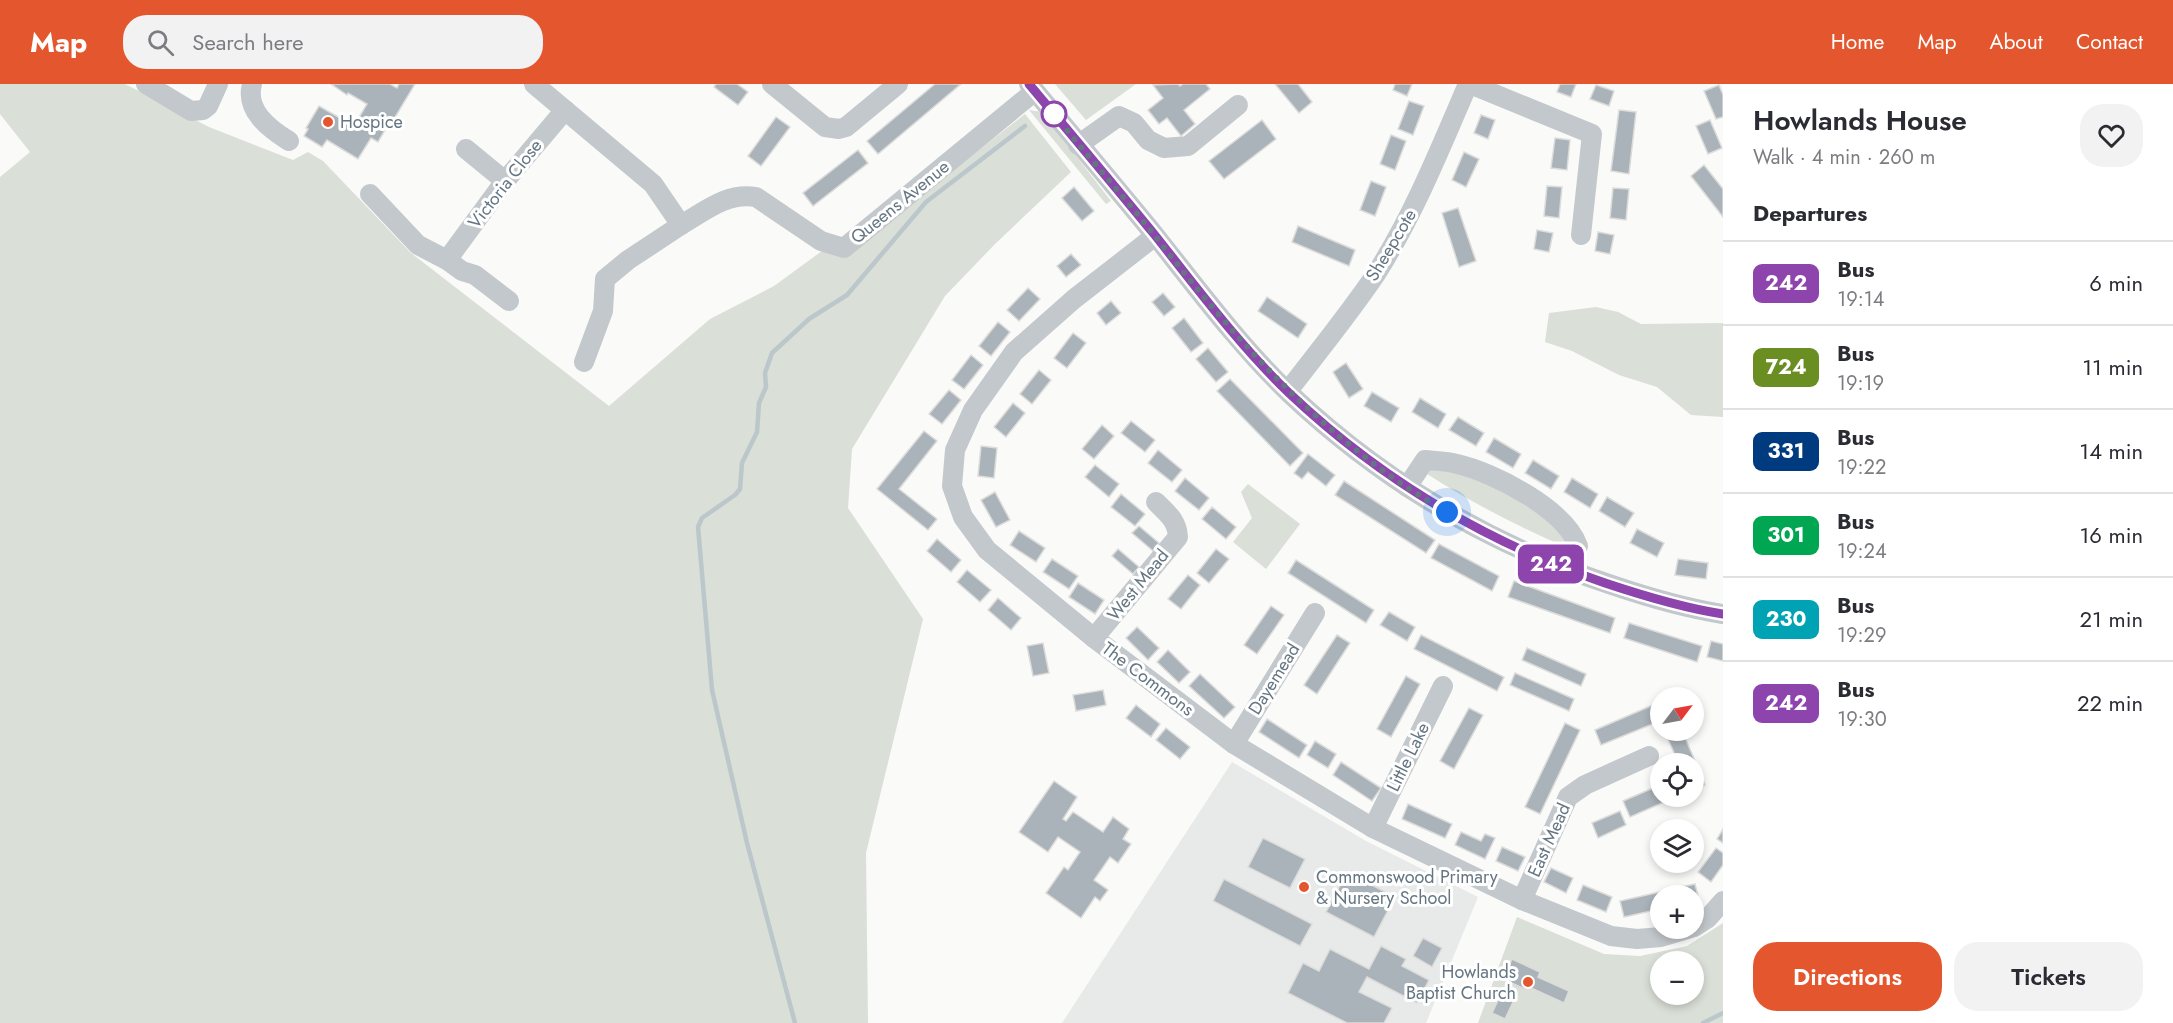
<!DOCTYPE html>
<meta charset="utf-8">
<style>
:root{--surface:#fff;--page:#f2f2f3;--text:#2b2b33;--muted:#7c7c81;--line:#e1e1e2;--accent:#e4572e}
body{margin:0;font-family:Jost,sans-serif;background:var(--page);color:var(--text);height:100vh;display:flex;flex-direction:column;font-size:22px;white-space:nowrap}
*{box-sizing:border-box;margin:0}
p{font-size:20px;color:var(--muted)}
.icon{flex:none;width:33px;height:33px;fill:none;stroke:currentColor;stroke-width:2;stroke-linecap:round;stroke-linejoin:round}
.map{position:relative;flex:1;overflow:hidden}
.sheet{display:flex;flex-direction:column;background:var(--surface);width:450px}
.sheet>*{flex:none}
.badge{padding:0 12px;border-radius:9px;font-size:21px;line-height:39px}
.needle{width:39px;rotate:58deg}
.buttons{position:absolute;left:1650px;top:603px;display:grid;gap:12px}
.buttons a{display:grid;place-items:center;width:54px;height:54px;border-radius:50%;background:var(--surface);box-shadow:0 3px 9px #0003;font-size:30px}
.you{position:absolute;width:30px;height:30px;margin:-15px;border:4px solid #fff;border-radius:50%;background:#1a73e8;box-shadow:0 0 0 9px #1a73e833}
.map>.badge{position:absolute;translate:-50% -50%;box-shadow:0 0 0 3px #fff}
h2{padding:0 30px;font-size:22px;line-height:54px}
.round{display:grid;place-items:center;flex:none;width:63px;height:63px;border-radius:24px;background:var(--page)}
.head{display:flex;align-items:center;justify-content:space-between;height:102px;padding:0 30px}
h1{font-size:28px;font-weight:600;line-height:45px}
.action{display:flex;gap:12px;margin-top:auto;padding:12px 30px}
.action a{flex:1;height:69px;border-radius:24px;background:var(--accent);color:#fff;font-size:24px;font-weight:600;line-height:69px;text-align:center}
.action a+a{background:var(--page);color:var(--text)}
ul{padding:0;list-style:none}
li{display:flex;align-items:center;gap:18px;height:84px;padding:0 30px;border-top:2px solid var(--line)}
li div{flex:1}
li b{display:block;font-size:22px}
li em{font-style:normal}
li .badge{min-width:66px;font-weight:700;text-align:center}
header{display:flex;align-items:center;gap:36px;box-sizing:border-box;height:84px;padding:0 30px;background:var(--accent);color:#fff}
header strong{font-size:28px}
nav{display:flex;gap:33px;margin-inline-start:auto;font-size:21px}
.search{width:420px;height:54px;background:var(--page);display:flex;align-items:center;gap:15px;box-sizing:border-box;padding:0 21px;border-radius:24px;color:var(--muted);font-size:22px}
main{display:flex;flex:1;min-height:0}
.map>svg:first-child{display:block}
</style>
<header>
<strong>Map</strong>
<div class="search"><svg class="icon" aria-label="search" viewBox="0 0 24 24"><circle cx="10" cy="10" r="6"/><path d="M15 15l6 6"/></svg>Search here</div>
<nav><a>Home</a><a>Map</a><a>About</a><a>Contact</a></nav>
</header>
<main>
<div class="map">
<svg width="1723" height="939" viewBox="0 0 1723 939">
<rect width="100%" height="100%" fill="#fafaf8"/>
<path fill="#e8e9e9" d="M1232,678L1366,757L1478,813L1426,939H1062Z"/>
<g fill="#dadfd7" fill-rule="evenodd">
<path d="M0,0H125L209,43L293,76L308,68L323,77L411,169L609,322L710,235L774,202L826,164L845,170L1025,30L1071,88L995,160L945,212L852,365L848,424L923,535L866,769L868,939H0V93L30,68L0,30Z"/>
<path d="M1055,0H1136L1086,36Z"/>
<path d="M1029,26L1042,28L1111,117L1106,120Z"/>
<path d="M1596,223L1618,228L1641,240L1723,239V333L1691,331L1657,303L1619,291L1572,267L1545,258L1549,229Z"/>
<path d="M1430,381L1490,398L1555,438L1570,465C1519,443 1470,418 1424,388Z"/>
<path d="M1248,400L1300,440L1266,485L1233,458L1252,434L1241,408Z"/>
<path d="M1517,833L1604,870L1640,872L1687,862L1723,839V939H1478ZM1660,878H1694V910H1660Z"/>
</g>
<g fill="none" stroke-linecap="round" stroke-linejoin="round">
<g stroke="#bbc7cb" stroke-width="4.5">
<path d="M795,939L747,759L712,606L698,443L702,434L735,411L740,405L742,379L757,348L759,319L766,303L765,289L772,269L809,235L847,211L926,118L1025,42"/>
<path d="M1703,939L1723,929"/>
</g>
</g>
<g fill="#aab3b9" stroke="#dcdcda" stroke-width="1.5">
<path d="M331,0H390L397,4L399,0H415L391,40L382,35L381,37L388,41L378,58L371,54L358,75L327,56L322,63L304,52L308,45L306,44L319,22L354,42L367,20L348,9L347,11Z"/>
<path d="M716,0H737L748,8L738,21L714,3Z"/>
<path d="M935,0H961L878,70L867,57Z"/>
<path d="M1178,0L1180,2L1183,0H1206L1210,5L1184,26L1195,40L1181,52L1167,34L1159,40L1148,26L1163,14L1153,1Z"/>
<path d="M1275,0H1298L1312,18L1299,29Z"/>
<path d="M1395,0H1412L1407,12L1393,6Z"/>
<path d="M1560,0H1576L1571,13L1557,8Z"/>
<path d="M1596,1L1614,7L1609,22L1590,15Z"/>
<path d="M1719,1L1723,11V33L1716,35L1704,7Z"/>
<path d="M1409,17L1424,22L1413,51L1398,45Z"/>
<path d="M1619,26L1636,28L1629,90L1611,87Z"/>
<path d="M1481,31L1495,36L1488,55L1474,49Z"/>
<path d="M776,33L790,43L761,82L748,72Z"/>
<path d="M1262,36L1276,55L1224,95L1209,77Z"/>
<path d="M1710,36L1722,64L1708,70L1696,42Z"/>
<path d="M1391,51L1406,57L1395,86L1380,80Z"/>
<path d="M1555,54L1570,56L1567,86L1551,84Z"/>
<path d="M858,66L868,79L813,122L803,109Z"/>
<path d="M1464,68L1479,75L1466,103L1452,96Z"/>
<path d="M1704,81L1723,105V133L1691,92Z"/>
<path d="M1371,97L1386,103L1375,132L1360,126Z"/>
<path d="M1547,102L1562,103L1559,134L1544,132Z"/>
<path d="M1074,103L1094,127L1082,137L1062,114Z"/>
<path d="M1613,104L1629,105L1626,136L1610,134Z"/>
<path d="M1458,124L1476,177L1459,183L1442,129Z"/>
<path d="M1298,142L1355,166L1349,182L1292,158Z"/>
<path d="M1537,146L1553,149L1549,168L1534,165Z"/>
<path d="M1598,148L1614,151L1610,170L1595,167Z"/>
<path d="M1071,170L1081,181L1066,193L1057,182Z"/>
<path d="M1028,204L1040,215L1019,237L1007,226Z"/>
<path d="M1163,209L1175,223L1164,232L1152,218Z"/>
<path d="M1267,213L1307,240L1298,254L1258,227Z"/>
<path d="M1111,217L1121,229L1106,241L1097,229Z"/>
<path d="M1184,234L1203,259L1191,268L1172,244Z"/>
<path d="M998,238L1010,248L991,272L979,262Z"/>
<path d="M1073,249L1086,259L1067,284L1054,274Z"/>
<path d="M1208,264L1228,288L1216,298L1196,275Z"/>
<path d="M971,271L983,281L964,305L952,296Z"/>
<path d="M1346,279L1363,305L1349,314L1333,288Z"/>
<path d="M1039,286L1051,296L1032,320L1020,310Z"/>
<path d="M1230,295L1303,369L1290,382L1217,307Z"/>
<path d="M949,306L961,316L942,340L929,330Z"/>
<path d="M1372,308L1399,324L1391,338L1364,322Z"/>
<path d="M1420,314L1446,330L1438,344L1412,328Z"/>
<path d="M1013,319L1025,329L1006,353L994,343Z"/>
<path d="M1458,333L1484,349L1476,362L1449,346Z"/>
<path d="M1131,337L1155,356L1145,368L1121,349Z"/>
<path d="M1102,341L1114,352L1094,375L1082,365Z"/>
<path d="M924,347L937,357L899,405L937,435L928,446L877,405Z"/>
<path d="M1494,354L1521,370L1513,384L1486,368Z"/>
<path d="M981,362L997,364L994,394L978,392Z"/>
<path d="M1158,366L1182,386L1172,398L1148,379Z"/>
<path d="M1308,370L1335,391L1326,402L1308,388L1302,395L1294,389Z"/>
<path d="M1533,376L1559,392L1551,405L1525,389Z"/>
<path d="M1095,381L1119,400L1109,413L1085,393Z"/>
<path d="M1185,394L1209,414L1199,426L1175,407Z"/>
<path d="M1572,394L1598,410L1590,424L1564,408Z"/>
<path d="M1344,397L1435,456L1426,469L1335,411Z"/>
<path d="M995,408L1010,436L996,443L981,416Z"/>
<path d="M1121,410L1145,430L1135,442L1111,423Z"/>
<path d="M1607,413L1634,429L1625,443L1599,427Z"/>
<path d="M1212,423L1236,443L1226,455L1202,435Z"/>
<path d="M1139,442L1159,459L1153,467L1132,449Z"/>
<path d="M1637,445L1664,459L1657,473L1630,459Z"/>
<path d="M1019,447L1045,464L1036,478L1010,461Z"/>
<path d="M937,455L961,476L951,488L927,467Z"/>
<path d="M1439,460L1499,492L1492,507L1431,474Z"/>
<path d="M1118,465L1139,483L1133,490L1112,472Z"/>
<path d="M1216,465L1229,475L1209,499L1197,489Z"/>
<path d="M1052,475L1078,492L1069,505L1043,488Z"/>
<path d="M1678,475L1708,479L1706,495L1675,491Z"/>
<path d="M1296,476L1374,526L1366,539L1288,489Z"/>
<path d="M967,486L991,506L980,518L957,498Z"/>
<path d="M1188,491L1200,501L1181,525L1168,515Z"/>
<path d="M1514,497L1615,534L1610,549L1508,513Z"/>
<path d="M1078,499L1104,516L1095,530L1069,513Z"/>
<path d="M998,514L1021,534L1011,546L988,526Z"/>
<path d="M1271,522L1284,531L1257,570L1244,561Z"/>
<path d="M1389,528L1415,543L1407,557L1380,541Z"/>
<path d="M1629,539L1702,562L1697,578L1624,554Z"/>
<path d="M1137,543L1159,564L1148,576L1126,554Z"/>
<path d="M1337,551L1350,559L1317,610L1304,601Z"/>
<path d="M1421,551L1504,593L1497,607L1414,565Z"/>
<path d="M1711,557L1723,560V577L1707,573Z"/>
<path d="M1043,559L1049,589L1033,592L1027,562Z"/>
<path d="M1527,564L1586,590L1581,602L1522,576Z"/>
<path d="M1168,566L1190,588L1179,599L1157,578Z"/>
<path d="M1515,589L1574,615L1569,627L1510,601Z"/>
<path d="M1200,590L1235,623L1224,634L1189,602Z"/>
<path d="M1406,592L1420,600L1391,653L1377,645Z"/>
<path d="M1103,606L1106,621L1076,627L1073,611Z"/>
<path d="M1660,618V637L1601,661L1595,646Z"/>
<path d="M1136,621L1160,640L1151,653L1126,634Z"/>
<path d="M1469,624L1483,631L1454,685L1440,677Z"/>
<path d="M1267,635L1307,661L1299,674L1259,648Z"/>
<path d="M1565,639L1580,646L1540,730L1525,723Z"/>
<path d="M1166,644L1190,663L1180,675L1156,656Z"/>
<path d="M1664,646H1682L1705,701L1694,706V680H1679Z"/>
<path d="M1315,657L1336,670L1328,684L1307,671Z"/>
<path d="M1341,678L1381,704L1372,717L1333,691Z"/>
<path d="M1054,697L1077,713L1063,735L1066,737L1073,728L1103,748L1113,733L1129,745L1123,755L1131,760L1118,779L1110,773L1094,796L1108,806L1100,817L1095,813L1081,834L1046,809L1064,783L1068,786L1080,768L1058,753L1048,768L1019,748Z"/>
<path d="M1660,701V712H1678L1630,733L1623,717Z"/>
<path d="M1408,720L1452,740L1445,754L1402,735Z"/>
<path d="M1620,727L1626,741L1598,754L1592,739Z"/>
<path d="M1723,745V759L1717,755Z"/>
<path d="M1461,748L1481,757L1485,750L1495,754L1485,775L1455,761Z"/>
<path d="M1263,754L1305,775L1290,804L1248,783Z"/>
<path d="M1502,763L1525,773L1518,787L1496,777Z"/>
<path d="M1716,764L1723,769V781L1711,798L1698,788Z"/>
<path d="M1551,784L1573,794L1566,809L1544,798Z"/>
<path d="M1347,788L1395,813L1374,853L1326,828Z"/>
<path d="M1224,795L1312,840L1300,862L1213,817Z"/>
<path d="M1695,800L1699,816L1694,817V812H1660V825L1624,833L1620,817Z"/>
<path d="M1583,801L1612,813L1606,828L1577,816Z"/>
<path d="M1423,854L1442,864L1432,883L1413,872Z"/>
<path d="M1381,862L1406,875L1402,882L1429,896L1417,919L1367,893L1359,908L1392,924L1384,939H1347L1288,909L1303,879L1319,887L1330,865L1369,885Z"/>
<path d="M1512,875L1540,888L1538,893L1569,907L1564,919L1531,904L1532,901L1530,900L1527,906L1503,895Z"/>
<path d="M1503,906L1516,912L1505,935L1492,929Z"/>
</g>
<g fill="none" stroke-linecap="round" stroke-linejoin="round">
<g stroke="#c3c8cc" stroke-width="20">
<path d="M146,0L191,27L203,26L208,22L218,0"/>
<path d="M252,0C245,26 268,44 289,57"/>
<path d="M534,0L653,100L681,141C705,127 727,108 756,113L821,157L844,164L1035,7"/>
<path d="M772,0L825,43L839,45L846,43L898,0"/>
<path d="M1029,0C1071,50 1113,100 1154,150C1197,204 1239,261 1289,309C1382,397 1488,460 1609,500C1647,513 1684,524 1723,530"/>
<path d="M1470,0L1592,50L1581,151"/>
<path d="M1078,61L1119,32L1134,39L1148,56L1164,64L1188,62L1238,21"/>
<path d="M466,65L505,97"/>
<path d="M370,110L418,161L447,176L462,187L475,191L509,217"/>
<path d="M1155,152L1074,215L1014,268L973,326L955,366L952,402L963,433L987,466L1094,554L1234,660L1373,744L1522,816L1611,852L1637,855L1661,853L1691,844"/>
<path d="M447,176L505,97L565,26"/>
<path d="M584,278L603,227L605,195L628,176L681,141"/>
<path d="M1288,307C1317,269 1349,230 1376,190C1414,130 1440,65 1468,0"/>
<path d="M1407,403L1425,376C1436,377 1447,377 1457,380C1493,388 1565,425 1578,462L1565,486"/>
<path d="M1094,554L1178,453C1177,436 1167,429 1156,418"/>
<path d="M1234,660L1315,529"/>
<path d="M1373,744L1443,602"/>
<path d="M1522,816L1568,713L1585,701L1649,672"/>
<path d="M1694,843L1708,834L1723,817"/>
</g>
</g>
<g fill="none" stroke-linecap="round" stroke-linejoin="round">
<defs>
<path id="line" d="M1029,0C1071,50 1113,100 1154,150C1197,204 1239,261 1289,309C1381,396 1485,458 1605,499C1644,512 1683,524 1723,530"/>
</defs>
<use href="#line" stroke="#fff" stroke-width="14"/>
<use href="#line" stroke="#8e44ad" stroke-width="9"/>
<path stroke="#657683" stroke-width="6" stroke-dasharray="0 10.8" d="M1054,30C1087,72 1123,111 1155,152C1241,262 1325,358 1447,428"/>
</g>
<circle fill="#fff" stroke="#8e44ad" stroke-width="3" cx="1054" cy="30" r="12"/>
<g fill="#e4572e" stroke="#fff" stroke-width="2">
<circle cx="328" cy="38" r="6"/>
<circle cx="1304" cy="803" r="6"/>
<circle cx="1528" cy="898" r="6"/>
</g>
<g text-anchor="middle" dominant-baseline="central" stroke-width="6" stroke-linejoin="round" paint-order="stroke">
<g font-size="18" fill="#657683" stroke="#fff" text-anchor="start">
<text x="340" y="38">Hospice</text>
<text x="1316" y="793">Commonswood Primary<tspan x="1316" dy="21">&amp; Nursery School</tspan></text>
<text x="1516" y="888" text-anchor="end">Howlands<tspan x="1516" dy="21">Baptist Church</tspan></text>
</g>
<g font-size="18" fill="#657683" stroke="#fff">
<text transform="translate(505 100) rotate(-52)">Victoria Close</text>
<text transform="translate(900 118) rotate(-39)">Queens Avenue</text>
<text transform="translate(1391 161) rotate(-59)">Sheepcote</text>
<text transform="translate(1138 501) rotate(-51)">West Mead</text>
<text transform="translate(1148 595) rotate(37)">The Commons</text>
<text transform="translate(1274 595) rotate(-58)">Dayemead</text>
<text transform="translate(1408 673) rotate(-64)">Little Lake</text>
<text transform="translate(1549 756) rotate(-66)">East Mead</text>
</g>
</g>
</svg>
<div class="buttons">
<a><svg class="needle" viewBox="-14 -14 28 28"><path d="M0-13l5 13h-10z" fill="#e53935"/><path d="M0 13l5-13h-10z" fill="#7c7c81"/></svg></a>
<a><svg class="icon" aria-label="locate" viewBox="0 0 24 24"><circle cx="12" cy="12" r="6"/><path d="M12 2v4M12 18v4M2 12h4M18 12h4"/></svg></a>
<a><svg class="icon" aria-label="layers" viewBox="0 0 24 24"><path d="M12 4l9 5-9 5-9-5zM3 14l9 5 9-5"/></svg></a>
<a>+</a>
<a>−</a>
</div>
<div class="you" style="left:1447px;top:428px"></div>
<b class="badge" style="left:1551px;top:480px;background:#8e44ad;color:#fff">242</b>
</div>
<section class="sheet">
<div class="head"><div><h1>Howlands House</h1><p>Walk · 4 min · 260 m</p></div><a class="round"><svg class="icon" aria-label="heart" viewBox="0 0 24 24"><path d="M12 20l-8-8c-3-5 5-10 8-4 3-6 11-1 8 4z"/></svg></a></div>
<h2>Departures</h2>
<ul>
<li><span class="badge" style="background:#8e44ad;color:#fff">242</span><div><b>Bus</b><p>19:14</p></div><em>6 min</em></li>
<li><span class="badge" style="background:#6b8e23;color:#fff">724</span><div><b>Bus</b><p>19:19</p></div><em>11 min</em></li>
<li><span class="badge" style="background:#003b80;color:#fff">331</span><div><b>Bus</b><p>19:22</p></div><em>14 min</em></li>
<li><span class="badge" style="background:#00a651;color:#fff">301</span><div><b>Bus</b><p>19:24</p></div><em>16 min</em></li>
<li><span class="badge" style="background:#00a3b4;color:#fff">230</span><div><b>Bus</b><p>19:29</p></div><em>21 min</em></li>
<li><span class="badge" style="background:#8e44ad;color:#fff">242</span><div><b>Bus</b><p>19:30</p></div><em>22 min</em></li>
</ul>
<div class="action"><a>Directions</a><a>Tickets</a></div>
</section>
</main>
